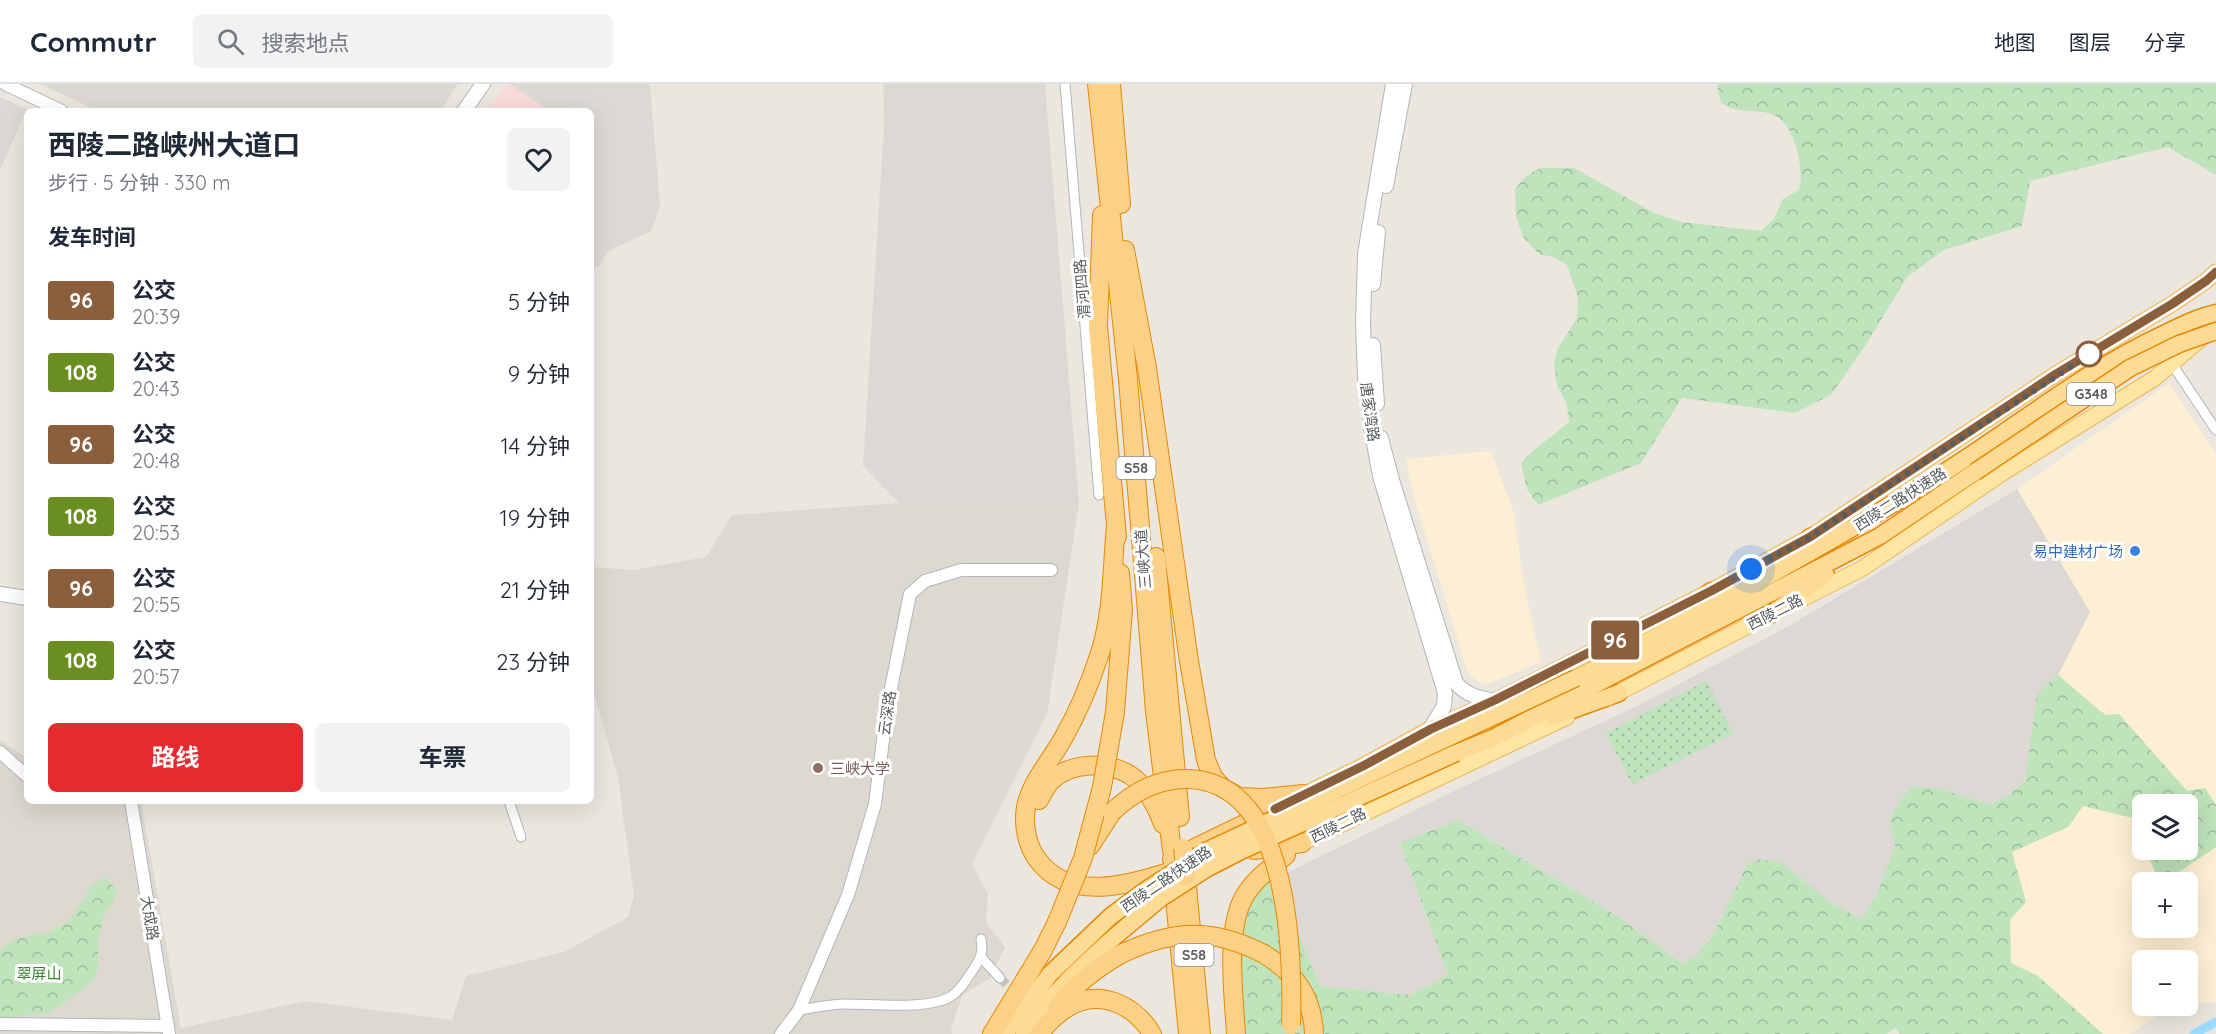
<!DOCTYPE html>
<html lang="zh">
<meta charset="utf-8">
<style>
:root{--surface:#fff;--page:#f2f2f3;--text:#1f2937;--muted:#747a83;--line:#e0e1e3;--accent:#e62b30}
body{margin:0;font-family:Quicksand,"Noto Sans SC",sans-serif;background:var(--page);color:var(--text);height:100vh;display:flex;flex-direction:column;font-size:22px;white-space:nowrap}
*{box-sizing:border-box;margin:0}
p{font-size:20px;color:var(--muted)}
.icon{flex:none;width:33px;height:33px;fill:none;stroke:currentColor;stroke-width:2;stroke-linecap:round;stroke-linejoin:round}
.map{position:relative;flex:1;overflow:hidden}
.drawer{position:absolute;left:24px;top:24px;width:570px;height:696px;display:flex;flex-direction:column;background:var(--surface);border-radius:9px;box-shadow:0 6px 24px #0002}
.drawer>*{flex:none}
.badge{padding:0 12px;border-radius:4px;font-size:21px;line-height:39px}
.buttons{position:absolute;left:2132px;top:710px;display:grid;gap:12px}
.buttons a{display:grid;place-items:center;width:66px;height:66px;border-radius:9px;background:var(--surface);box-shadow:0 6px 24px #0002;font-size:30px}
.you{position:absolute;width:30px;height:30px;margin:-15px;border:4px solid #fff;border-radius:50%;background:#1a73e8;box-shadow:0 0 0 9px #1a73e833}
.map>.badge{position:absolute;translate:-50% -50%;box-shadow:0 0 0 3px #fff}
h2{padding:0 24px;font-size:22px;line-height:54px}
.round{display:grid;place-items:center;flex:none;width:63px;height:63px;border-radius:9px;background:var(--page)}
.head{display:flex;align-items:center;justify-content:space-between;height:102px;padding:0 24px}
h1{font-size:28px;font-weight:700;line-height:45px}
.primary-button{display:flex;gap:12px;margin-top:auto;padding:12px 24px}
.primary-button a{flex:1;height:69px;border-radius:9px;background:var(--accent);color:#fff;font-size:24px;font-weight:700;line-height:69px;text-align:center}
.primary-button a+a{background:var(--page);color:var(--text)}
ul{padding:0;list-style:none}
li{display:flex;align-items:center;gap:18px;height:72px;padding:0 24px}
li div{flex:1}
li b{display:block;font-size:22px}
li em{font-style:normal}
li .badge{min-width:66px;font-weight:700;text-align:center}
header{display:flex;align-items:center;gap:36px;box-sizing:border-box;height:84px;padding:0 30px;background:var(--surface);border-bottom:2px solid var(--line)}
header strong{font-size:28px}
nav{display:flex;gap:33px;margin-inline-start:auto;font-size:21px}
.search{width:420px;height:54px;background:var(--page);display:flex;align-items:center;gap:15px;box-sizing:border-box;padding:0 21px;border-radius:9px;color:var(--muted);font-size:22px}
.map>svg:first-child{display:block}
</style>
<header>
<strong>Commutr</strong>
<div class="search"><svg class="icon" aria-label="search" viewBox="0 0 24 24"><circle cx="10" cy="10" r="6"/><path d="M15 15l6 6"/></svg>搜索地点</div>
<nav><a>地图</a><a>图层</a><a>分享</a></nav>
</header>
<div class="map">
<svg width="2216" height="950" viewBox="0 0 2216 950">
<defs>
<pattern id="grass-dots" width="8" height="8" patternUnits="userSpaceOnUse" patternTransform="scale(1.5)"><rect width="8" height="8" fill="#bfe3bb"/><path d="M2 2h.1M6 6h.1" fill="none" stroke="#9ebb9b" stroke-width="1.8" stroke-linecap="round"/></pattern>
<pattern id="forest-crowns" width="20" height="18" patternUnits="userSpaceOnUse" patternTransform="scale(1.5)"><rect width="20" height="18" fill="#bfe3bb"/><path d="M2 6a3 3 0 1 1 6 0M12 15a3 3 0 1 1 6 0" fill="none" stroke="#9ebb9b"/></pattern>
</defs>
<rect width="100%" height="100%" fill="#ebe7df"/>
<g fill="#fdefd3">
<path d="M2169,299L2216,370V721L2205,704L2187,707L2119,630L2105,631L2058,591L2090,528L2017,405Z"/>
<path d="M1491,367L1514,430L1523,497L1541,578L1485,601L1473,594L1466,583L1414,414L1406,375Z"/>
<path d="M2083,722L2133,734L2142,756V765H2146L2159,798H2142V843H2187V798H2164L2216,763V918L2187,920V876H2142V921H2172L2130,950H2103L2038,892L2011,879L2010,836L2026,818L2012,768L2068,743Z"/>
</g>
<g fill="#dcd9d4">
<path d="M40,0H458L440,27H98Z"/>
<path d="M509,0H650L660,122L651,147L607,168L599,182L591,184V27H550Z"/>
<path d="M883,0H1045L1079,419H899L863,382L884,41Z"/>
<path d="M0,13L27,25L0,86Z"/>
<path d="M2017,405L2090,528L2058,591L2037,611L2025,697L2005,714L1989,720L1940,705L1890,737L1896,762L1878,808L1862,836L1829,817L1748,780L1712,853L1695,874L1682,879L1617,832L1458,736L1400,760L1448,891L1410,911L1320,902L1276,794L1454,707L1635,623L1789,542Z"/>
</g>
<path fill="#ddd9d0" d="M899,419H1079L1047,630L972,780L988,810L986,839L1005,863L989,895L962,911L951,946L952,950H0V656L27,674V717H141L181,944L305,917L452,936L466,892L564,868L628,833L634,812L618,694L591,598V483L634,486L706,473L732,431Z"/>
<path fill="#fadada" d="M507,0H509L550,27H488Z"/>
<path fill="url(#grass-dots)" d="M1706,597L1733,649L1632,700L1606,649Z"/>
<g fill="url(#forest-crowns)">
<path d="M1717,0H2216V91L2168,63L2030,97L2022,142L1944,166L1908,192L1865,262L1831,311L1795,329L1682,314L1641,379L1538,421L1527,405L1521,379C1535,363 1553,352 1569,338L1567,321L1557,301L1554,279L1558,264L1577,234L1578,213L1567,181L1553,173L1539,170L1523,153L1516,132L1515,105L1526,92L1540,84H1574L1654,129L1681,138L1761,147L1774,135L1783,115L1799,106C1805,87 1795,42 1776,32C1765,26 1750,28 1738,26C1732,25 1726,21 1721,19Z"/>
<path d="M2058,591L2105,631L2119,630L2187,707L2205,704L2216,721V763L2164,798H2159L2146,765H2187V720H2142V756L2133,734L2083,722L2068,743L2012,768L2026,818L2010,836L2011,879L2038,892L2103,950H1900L1895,944L1887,950H1245L1241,886L1243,833L1253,814L1265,799L1276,794L1320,902L1410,911L1448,891L1400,759L1458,736L1617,832L1682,879L1695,873L1712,853L1748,779L1760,775L1782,779L1829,817L1862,836L1878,808L1895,762L1890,737L1898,719L1913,702L1940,705L1989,720L2005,714L2025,697L2037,610Z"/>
<path d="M105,793L116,805L114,817L104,831L98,857V884L94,895L86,903L49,929L20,932L0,946V866L15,855L49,848L69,837L86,813L90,803Z"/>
</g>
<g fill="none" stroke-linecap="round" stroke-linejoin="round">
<path stroke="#9dddfe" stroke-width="9" d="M2194,950L2216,938"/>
<path stroke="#c6c4bf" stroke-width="9" stroke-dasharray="9 4.5" stroke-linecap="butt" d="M1000,894L1018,911"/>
<defs>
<g id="minor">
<path d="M1065,0L1099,411"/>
<path d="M2172,280L2216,346"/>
<path d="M509,717L521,753"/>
<path d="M981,873L1000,894"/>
<path d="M799,926C814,924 830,920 845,920C873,920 926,926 950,913C959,908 965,898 971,889C979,877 984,870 981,855"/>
</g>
<g id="tertiary">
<path d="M5,0L62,27"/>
<path d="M0,668L27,692"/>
<path d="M131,717L169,950"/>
<path d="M0,940L168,942"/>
<path d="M781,950L799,926L848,811L875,720L887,624L910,510L925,497L961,486H1051"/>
</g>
<g id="secondary">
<path d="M1393,0L1365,170L1363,240L1365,293L1372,349L1380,392L1445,609L1444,622L1430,645"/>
<path d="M464,27L483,0"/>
<path d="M1386,102L1405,0"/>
<path d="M1373,200L1378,148"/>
<path d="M1373,261L1377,320"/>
<path d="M1381,354L1392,396L1456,599C1467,612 1479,614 1495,617"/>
<path d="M0,510L27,514"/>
</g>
<g id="primary">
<path d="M1800,516L1863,484L2001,390L2155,294L2204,252"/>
<path d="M1608,614L1779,526"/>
<path d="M1293,716L1363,682L1430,645L1495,617L1711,507L1810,453L2056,290L2172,220L2206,197L2216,188"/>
<path d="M1302,759L1567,633"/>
</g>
<g id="trunk">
<path d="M1810,453L1842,443"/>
<path d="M1679,532L1711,507"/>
<path d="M1768,532L1826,491"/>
<path d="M1576,594C1700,531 1822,465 1940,391C2015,344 2085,286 2166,249C2182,241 2198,233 2216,229"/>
<path d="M1553,633L1619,609"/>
<path d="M1456,669L1493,654L1880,452L1975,388"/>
<path d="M1005,950L1050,890L1111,832"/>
<path d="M1024,950C1050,911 1084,879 1119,849"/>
</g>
<g id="motorway">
<path d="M1097,0L1128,295L1155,627L1172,767"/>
<path d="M1111,0L1121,120"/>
<path d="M1102,131L1098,242L1117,453"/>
<path d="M1125,166L1147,284L1189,577L1206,676L1213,693L1223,704L1240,713L1263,714L1304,710"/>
<path d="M1116,441C1112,482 1113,532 1099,572C1090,599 1079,626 1065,651C1053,674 1031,697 1026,723C1023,741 1027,761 1037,775C1069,819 1129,801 1172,787"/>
<path d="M1156,473L1180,733"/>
<path d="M1115,628L1123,526L1120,489"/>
<path d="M1039,716C1043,709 1046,702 1051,697C1070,678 1108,677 1130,691C1145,700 1157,723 1163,740"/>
<path d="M1090,762L1112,728"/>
<path d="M1254,766L1302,759"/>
<path d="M1172,775L1275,725"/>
<path d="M1186,792L1201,950"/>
<path d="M1173,794L1188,950"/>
<path d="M1264,870C1295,889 1313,913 1314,950"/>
<path d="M1057,924C1074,901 1098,883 1123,869"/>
<path d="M992,950L1043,866L1057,838"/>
<path d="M1039,950C1049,938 1059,927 1074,920C1104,906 1136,923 1152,950"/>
<path d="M1236,950C1234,912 1225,847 1244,813C1254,795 1271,784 1286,771"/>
</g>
</defs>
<use href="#minor" stroke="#b2b6ba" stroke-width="11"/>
<use href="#tertiary" stroke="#b2b6ba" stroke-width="14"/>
<use href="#secondary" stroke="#b1b6ba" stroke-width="16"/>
<use href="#primary" stroke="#efb455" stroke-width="17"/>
<use href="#trunk" stroke="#e78804" stroke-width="19"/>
<use href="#motorway" stroke="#e78804" stroke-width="20"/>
<use href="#minor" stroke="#fff" stroke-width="9"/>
<use href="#tertiary" stroke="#fff" stroke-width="12"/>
<use href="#secondary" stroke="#fff" stroke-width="14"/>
<use href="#primary" stroke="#fee5a2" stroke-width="15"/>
<use href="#trunk" stroke="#fcdb94" stroke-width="16"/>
<use href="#motorway" stroke="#fbd187" stroke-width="18"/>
<defs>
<g id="trunk-bridge">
<path d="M1975,388L2130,284L2179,260L2216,247"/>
<path d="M1111,832L1149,804L1208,766L1576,594"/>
<path d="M1119,849L1161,814L1206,785L1243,766L1456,669"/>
</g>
<g id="motorway-bridge">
<path d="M1112,728C1133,708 1159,694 1189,695C1290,699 1293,868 1291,941"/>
<path d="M1183,764L1186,792"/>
<path d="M1057,838L1083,774L1102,703L1115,628"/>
<path d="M1123,869C1175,845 1213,844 1264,870"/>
</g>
</defs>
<use href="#trunk-bridge" stroke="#e78804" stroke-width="19" stroke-linecap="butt"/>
<use href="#motorway-bridge" stroke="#e78804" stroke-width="20" stroke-linecap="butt"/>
<use href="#trunk-bridge" stroke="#fcdb94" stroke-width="16"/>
<use href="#motorway-bridge" stroke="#fbd187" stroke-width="18"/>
</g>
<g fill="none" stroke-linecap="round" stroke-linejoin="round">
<defs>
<path id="line" d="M1275,725L1363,682L1431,645L1495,616L1711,507L1810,453L2056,290L2172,220L2206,197L2216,188"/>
</defs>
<use href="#line" stroke="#fff" stroke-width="14"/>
<use href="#line" stroke="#8b5e3c" stroke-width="9"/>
<path stroke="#585d60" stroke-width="6" stroke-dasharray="0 10.8" d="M1751,485L1810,453L2095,267L2089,270"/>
</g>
<circle fill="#fff" stroke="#8b5e3c" stroke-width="3" cx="2089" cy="270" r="12"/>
<circle fill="#3f7fe0" stroke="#fff" stroke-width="2" cx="2135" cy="467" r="6"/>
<circle fill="#8d6e63" stroke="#fff" stroke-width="2" cx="818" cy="684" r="6"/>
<g text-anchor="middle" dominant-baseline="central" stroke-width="6" stroke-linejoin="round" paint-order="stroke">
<g fill="#fff" stroke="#8a8e90" stroke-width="1.5">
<rect x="2067" y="299" width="48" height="22" rx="4.5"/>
<rect x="1116.5" y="373" width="39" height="22" rx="4.5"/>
<rect x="1174.5" y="860" width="39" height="22" rx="4.5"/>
</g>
<g font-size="14" font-weight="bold" fill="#585d60">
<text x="2091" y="310">G348</text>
<text x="1136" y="384">S58</text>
<text x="1194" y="871">S58</text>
</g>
<g font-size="15" fill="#585d60" stroke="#fff">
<text transform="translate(1082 205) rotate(-95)">渭河四路</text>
<text transform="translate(1370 328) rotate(82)">唐家湾路</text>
<text transform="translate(1900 415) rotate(-32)">西陵二路快速路</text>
<text transform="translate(1143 475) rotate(-95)">三峡大道</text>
<text transform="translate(1775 528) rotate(-27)">西陵二路</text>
<text transform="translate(887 629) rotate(-82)">云深路</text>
<text transform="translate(1338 741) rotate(-26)">西陵二路</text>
<text transform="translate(1166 795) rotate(-34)">西陵二路快速路</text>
<text transform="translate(150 834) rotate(81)">大成路</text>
</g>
<g font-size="15" fill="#366cbe" stroke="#fff" text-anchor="end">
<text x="2123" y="467">易中建材广场</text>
</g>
<g font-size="15" fill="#785e54" stroke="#fff" text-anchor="start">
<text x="830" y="684">三峡大学</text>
</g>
<g font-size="15" fill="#398235" stroke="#fff">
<text x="39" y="889">翠屏山</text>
</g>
</g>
</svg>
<div class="buttons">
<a><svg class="icon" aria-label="layers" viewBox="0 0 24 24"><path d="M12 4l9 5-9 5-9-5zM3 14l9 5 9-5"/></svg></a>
<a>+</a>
<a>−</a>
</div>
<div class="you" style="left:1751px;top:485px"></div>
<b class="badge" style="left:1615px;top:556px;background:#8b5e3c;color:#fff">96</b>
<section class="drawer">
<div class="head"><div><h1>西陵二路峡州大道口</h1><p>步行 · 5 分钟 · 330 m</p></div><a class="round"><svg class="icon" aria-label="heart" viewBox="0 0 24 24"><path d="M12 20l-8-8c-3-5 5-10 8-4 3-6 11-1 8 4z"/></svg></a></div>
<h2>发车时间</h2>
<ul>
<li><span class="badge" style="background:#8b5e3c;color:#fff">96</span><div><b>公交</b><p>20:39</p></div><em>5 分钟</em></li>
<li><span class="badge" style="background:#6b8e23;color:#fff">108</span><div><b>公交</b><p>20:43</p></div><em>9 分钟</em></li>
<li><span class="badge" style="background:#8b5e3c;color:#fff">96</span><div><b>公交</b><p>20:48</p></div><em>14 分钟</em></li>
<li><span class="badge" style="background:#6b8e23;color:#fff">108</span><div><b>公交</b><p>20:53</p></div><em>19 分钟</em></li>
<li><span class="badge" style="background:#8b5e3c;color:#fff">96</span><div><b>公交</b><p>20:55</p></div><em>21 分钟</em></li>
<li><span class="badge" style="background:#6b8e23;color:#fff">108</span><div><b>公交</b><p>20:57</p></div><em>23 分钟</em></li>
</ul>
<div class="primary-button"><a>路线</a><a>车票</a></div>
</section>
</div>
